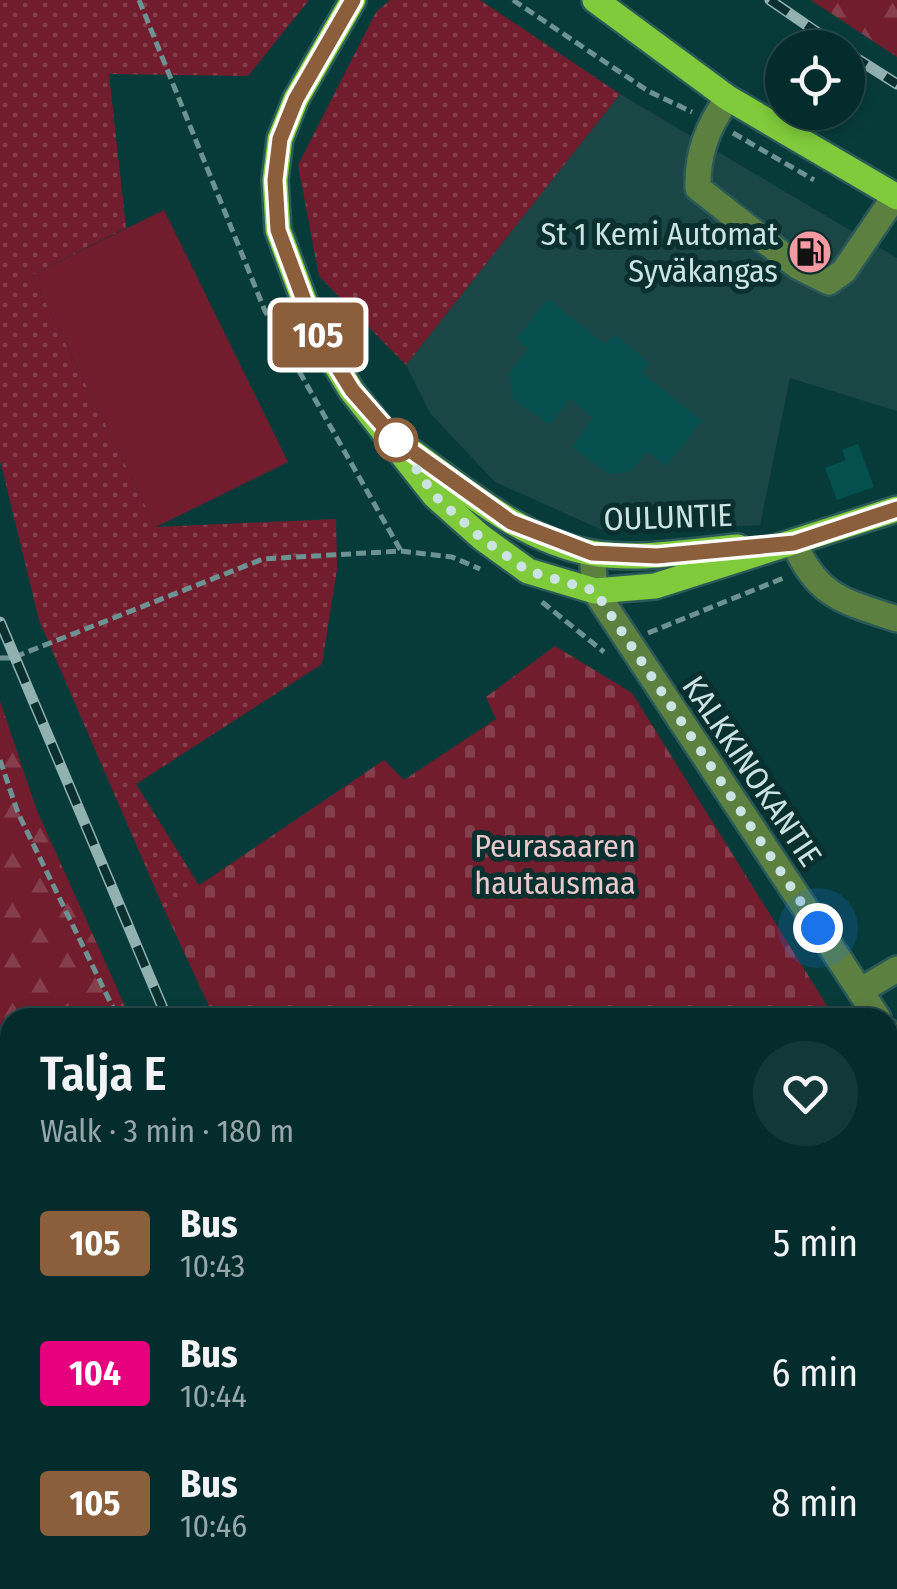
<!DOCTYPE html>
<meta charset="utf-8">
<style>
:root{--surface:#052c2c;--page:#133838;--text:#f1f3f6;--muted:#97a7a9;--line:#264848}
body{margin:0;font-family:"Fira Sans Condensed",sans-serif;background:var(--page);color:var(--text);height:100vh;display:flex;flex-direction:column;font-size:38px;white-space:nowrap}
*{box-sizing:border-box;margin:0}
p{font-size:32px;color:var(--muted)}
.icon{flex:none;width:55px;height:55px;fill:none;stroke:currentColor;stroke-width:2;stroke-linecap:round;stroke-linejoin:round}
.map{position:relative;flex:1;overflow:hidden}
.sheet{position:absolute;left:0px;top:1008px;width:898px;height:582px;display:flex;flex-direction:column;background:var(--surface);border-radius:30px 30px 0 0;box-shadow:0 5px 15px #0003,0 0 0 2px var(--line)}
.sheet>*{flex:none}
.badge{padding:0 20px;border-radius:8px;font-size:35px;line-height:65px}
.buttons{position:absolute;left:765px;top:30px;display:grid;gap:20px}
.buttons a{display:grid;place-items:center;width:100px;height:100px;border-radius:50%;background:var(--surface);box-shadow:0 5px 15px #0003,0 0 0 2px var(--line);font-size:50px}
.you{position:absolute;width:50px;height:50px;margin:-25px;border:8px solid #fff;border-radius:50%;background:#1a73e8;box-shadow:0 0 0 15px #1a73e833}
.map>.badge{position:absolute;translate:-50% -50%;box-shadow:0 0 0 5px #fff}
.round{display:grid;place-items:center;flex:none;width:105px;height:105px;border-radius:52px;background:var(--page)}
.overview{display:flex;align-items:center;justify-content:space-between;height:170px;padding:0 40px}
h1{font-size:48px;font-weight:600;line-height:75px}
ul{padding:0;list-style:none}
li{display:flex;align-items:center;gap:30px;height:130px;padding:0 40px}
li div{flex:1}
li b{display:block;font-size:38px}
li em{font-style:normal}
li .badge{min-width:110px;font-weight:700;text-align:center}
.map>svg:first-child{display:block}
</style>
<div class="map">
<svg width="897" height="1589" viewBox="0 0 897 1589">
<defs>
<pattern id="grass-dots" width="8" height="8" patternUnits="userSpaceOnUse" patternTransform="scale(2.5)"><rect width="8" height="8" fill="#721d2e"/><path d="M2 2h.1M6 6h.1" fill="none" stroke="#853e4c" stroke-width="1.8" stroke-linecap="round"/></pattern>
<pattern id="forest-firs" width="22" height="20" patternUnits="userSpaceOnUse" patternTransform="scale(2.5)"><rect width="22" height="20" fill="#721d2e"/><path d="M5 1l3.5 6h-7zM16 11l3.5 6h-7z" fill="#853e4c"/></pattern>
<pattern id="cemetery-stones" width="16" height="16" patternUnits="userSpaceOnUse" patternTransform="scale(2.5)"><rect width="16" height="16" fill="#721d2e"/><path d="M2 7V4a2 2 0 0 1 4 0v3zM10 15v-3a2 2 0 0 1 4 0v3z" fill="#853e4c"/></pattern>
<pattern id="water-waves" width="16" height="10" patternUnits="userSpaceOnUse" patternTransform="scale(2.5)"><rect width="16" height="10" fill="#199290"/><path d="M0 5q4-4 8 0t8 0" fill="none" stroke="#267775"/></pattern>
</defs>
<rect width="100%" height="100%" fill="#073b3a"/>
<path fill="#1a4746" d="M620,94L897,258V411L790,378L760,525L607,532L495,482L430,413L406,365Z"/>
<g fill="url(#grass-dots)">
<path d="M0,0H309L248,76L109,74L126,228L32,275L156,527L336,519L337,569L322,664L136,784L200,887L164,909L39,620L0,460Z"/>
<path d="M390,0H480L620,94L406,365L319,276L298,165L376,12Z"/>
</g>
<g fill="url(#forest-firs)">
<path d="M811,0H897V57Z"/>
<path d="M0,701L37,811L130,1017L10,1018V1055L0,1041Z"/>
</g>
<g fill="url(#cemetery-stones)">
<path d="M555,646L632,693L834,1017H214L164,909L384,760L404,780L496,719L486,697Z"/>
<path d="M888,1092L897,1104V1557L888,1563Z"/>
<path d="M494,1580H863L850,1589H499Z"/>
</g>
<path fill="#721d2e" d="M164,210L288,462L156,527L32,275Z"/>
<path fill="url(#water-waves)" stroke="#4eaaa9" stroke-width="2.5" d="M0,1128L10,1143V1580H50L51,1589H0Z"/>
<g fill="#05504f">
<path d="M548,299L605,344L614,334L650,363L642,373L702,421L666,466L648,451L631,471L609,474L572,447L593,417L569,399L550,425L513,399L509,373L528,349L516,339Z"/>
<path d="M858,444L874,487L837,500L825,468L846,460L842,450Z"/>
</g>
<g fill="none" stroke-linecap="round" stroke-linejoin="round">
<defs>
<g id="minor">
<path d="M728,98C708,126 697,153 698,188L797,266L829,282L844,271L895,196"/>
<path d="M794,543C818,598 844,601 897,619"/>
<path d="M592,553L595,591L878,1018"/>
<path d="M860,991L897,969"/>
<path d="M888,1032L897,1046"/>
<path d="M895,1589L897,1587"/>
</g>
<g id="major">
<path d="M353,0L296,99L280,139L275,180L278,230L315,330L351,390L435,496L481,537L528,571L595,591L655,586L897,509"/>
<path d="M595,0L728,98L897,197"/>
<path d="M412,452C466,491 524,541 592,553C640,561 690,551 738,547"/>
</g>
</defs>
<use href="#minor" stroke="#2a5958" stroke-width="30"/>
<use href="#major" stroke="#2a5958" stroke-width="30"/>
<g stroke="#6c9291" stroke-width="5" stroke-dasharray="10 5" stroke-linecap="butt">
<path d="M139,0L265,311L401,551"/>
<path d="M513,0L648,91L692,112"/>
<path d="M733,133L814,180"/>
<path d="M542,602L604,652"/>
<path d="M648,633L786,577"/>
<path d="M0,658H12L263,559L401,551L452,557L480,569"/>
<path d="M0,760L18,813L118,1018"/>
<path d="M402,1580L407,1589"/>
</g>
<use href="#minor" stroke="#5c8040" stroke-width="25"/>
<use href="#major" stroke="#80cb3b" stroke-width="25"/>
<defs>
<g id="rail">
<path d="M770,0L840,48"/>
<path d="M848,53L897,84"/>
<path d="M0,622L167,1018"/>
<path d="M424,1580L429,1589"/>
</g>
</defs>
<use href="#rail" stroke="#91b1b0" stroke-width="11"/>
<use href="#rail" stroke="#0a2f2f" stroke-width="8" stroke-dasharray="22" stroke-linecap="butt"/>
</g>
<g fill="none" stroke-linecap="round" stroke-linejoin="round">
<defs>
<path id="line" d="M353,0L296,99L280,139L275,180L278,230L315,330L352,390L396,440L511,522L592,553L657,556L794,543L897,509"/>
</defs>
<use href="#line" stroke="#fff" stroke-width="22"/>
<use href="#line" stroke="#8b5e3c" stroke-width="15"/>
<path stroke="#cbe3e2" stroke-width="10" stroke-dasharray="0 18" d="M396,440L435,496L481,538L528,571L595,591L818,928"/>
</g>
<defs>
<symbol id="fuel-disc" viewBox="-11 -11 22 22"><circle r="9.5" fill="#f49aa3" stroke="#0a2f2f"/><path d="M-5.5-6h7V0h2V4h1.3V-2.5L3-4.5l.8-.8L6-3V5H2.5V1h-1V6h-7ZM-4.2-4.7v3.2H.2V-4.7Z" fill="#111"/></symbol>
</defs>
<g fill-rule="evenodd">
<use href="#fuel-disc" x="785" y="227" width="50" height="50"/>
</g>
<circle fill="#fff" stroke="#8b5e3c" stroke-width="5" cx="396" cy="440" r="20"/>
<g text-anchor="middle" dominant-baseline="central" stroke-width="10" stroke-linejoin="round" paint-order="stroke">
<g font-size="32" fill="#cbe3e2" stroke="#0a2f2f" text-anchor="end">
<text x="778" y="234">St 1 Kemi Automat<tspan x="778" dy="37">Syväkangas</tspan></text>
</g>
<g font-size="32" fill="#cbe3e2" stroke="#0a2f2f">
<text transform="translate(668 517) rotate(-2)">OULUNTIE</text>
<text transform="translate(752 771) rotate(56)">KALKKINOKANTIE</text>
</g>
<g font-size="32" fill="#eac8cb" stroke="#0a2f2f">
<text x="555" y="846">Peurasaaren<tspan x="555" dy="37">hautausmaa</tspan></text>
</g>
</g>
</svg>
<div class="buttons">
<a><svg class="icon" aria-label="locate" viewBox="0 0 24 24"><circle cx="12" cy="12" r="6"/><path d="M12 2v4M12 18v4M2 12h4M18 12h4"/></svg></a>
</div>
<div class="you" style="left:818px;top:928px"></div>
<b class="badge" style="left:318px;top:335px;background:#8b5e3c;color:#fff">105</b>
<section class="sheet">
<div class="overview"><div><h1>Talja E</h1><p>Walk · 3 min · 180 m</p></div><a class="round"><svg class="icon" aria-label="heart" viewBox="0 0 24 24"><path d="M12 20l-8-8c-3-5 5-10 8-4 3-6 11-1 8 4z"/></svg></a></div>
<ul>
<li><span class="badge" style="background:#8b5e3c;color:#fff">105</span><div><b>Bus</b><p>10:43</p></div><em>5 min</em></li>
<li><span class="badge" style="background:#e6007e;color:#fff">104</span><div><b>Bus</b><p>10:44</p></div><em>6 min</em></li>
<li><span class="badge" style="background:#8b5e3c;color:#fff">105</span><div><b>Bus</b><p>10:46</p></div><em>8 min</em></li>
</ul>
</section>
</div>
